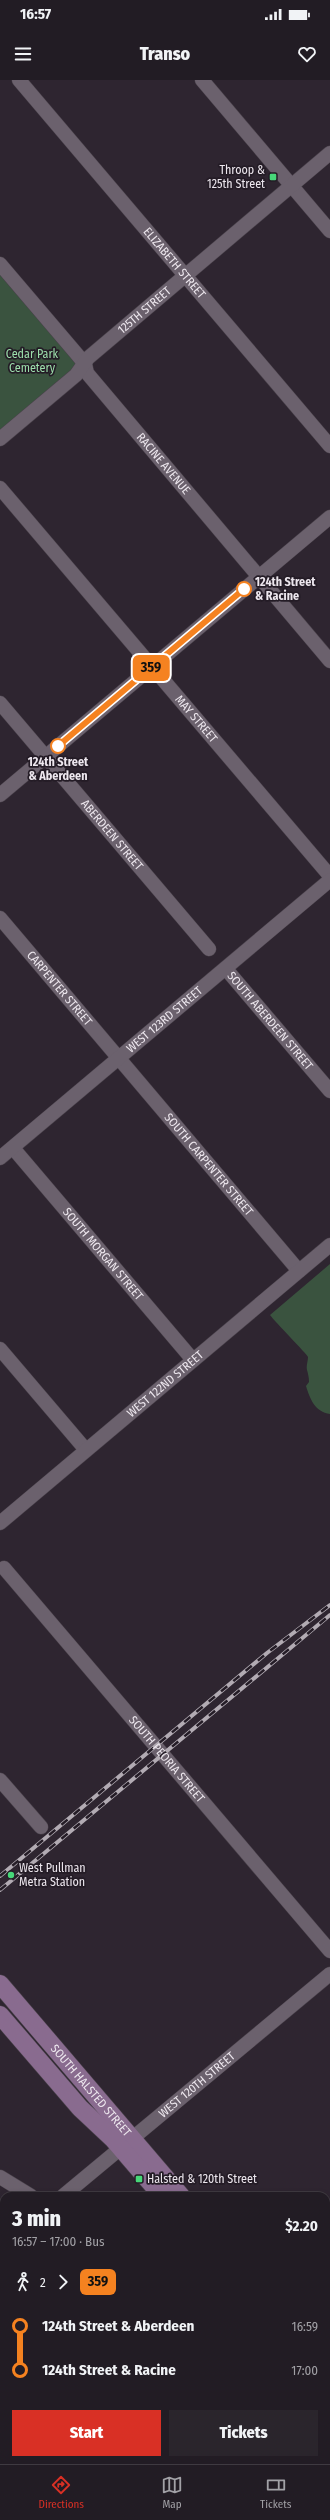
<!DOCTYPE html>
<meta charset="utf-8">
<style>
:root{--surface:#221c24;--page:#2a252c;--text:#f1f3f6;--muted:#a2a1a6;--line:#3f3a41;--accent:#d93025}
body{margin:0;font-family:"Fira Sans Condensed",sans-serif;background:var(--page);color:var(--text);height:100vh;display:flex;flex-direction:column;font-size:15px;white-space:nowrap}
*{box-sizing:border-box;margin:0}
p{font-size:13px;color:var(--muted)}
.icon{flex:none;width:22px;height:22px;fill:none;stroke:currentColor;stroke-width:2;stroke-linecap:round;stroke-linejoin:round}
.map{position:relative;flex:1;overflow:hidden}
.panel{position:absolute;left:0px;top:2112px;width:330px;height:272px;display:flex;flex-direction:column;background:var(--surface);border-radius:12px 12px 0 0;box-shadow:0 2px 6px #0003,0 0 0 1px var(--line)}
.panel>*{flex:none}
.badge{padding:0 8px;border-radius:6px;font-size:14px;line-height:26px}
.map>.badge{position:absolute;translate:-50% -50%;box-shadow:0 0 0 2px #fff}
.legs{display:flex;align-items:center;gap:6px;height:44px;padding:0 12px;font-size:13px}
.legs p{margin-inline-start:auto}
.summary{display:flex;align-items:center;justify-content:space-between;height:68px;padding:0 12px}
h1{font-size:22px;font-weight:800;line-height:30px}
.cta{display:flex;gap:8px;margin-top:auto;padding:8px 12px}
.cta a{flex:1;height:46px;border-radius:0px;background:var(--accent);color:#fff;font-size:16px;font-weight:800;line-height:46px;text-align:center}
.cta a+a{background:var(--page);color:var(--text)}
ul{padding:0 12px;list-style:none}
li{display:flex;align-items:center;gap:14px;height:44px;font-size:15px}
li i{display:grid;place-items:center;width:6px;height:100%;margin:0 5px;background:currentColor}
li i::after{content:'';width:10px;height:10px;margin:-5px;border:3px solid;border-radius:50%;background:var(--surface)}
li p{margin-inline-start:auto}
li:first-child i{background:linear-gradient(#0000 50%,currentColor 0)}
li:last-child i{background:linear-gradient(currentColor 50%,#0000 0)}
.status{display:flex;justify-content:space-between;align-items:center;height:28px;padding:0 20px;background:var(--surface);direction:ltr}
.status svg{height:11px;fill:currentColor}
header{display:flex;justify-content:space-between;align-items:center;height:52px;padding:0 12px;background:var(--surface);font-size:18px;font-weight:800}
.tab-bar{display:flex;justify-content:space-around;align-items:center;height:56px;border-top:1px solid var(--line);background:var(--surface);font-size:11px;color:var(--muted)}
.tab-bar a{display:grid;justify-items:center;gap:2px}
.tab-bar .current{color:var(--accent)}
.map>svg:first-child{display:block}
</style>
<div class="status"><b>16:57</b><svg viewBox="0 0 49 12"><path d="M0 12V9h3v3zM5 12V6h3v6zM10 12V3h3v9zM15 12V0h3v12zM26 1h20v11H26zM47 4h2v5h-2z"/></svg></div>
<header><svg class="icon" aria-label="menu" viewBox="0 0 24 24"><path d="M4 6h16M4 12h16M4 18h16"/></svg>Transo<svg class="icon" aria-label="heart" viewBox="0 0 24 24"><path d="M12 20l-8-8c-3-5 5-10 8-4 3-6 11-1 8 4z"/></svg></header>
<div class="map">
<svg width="330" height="2384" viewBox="0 0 330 2384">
<rect width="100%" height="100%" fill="#2e2530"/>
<g fill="#3a533f">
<path d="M0,193L77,284L72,290L0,351Z"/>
<path d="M330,1184V1334C315,1332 310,1319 306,1306L309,1302C309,1297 308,1294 307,1290C306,1286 308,1281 308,1277C307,1274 275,1242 270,1235Z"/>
</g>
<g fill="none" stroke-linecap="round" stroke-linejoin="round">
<defs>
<g id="minor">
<path id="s1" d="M19,0L330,366"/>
<path d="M202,0L330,151"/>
<path id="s2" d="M0,184L75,272L85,284L87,293L330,581"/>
<path id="s3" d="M0,359L76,295L88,278L330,73"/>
<path id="s4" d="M0,408L330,796"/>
<path id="s5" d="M0,623L209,869"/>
<path d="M0,715L330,437"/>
<path id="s6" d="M0,838L299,1191"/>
<path id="s7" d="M226,889L330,1011"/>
<path id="s8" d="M13,1068L193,1280"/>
<path id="s9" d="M0,1078L330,800"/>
<path d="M0,1269L86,1370"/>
<path id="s10" d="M0,1443L330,1165"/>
<path id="s11" d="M4,1488L330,1871"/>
<path d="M0,1700L41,1747"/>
<path d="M0,2097L31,2116"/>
<path id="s12" d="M63,2116L330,1894"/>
<path d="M0,2168L4,2165"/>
<path d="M326,2258L330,2254"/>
<path d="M0,2339L4,2344"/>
<path d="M35,2380L38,2384"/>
<path d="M215,2380L218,2384"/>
<path d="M175,2384L180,2380"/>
</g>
<g id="major">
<path id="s13" d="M0,1904L181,2116"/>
<path d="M0,1935L80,2028L113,2059L162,2116"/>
<path d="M326,2286L330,2291"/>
<path d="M326,2308L330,2313"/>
</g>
</defs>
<use href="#minor" stroke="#4a424b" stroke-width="15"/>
<use href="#major" stroke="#4a424b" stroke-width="19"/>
<use href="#minor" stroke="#6b616d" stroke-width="14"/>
<use href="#major" stroke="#896b8f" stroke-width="18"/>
<defs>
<g id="rail">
<path d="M0,1796L267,1573L330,1525"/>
<path d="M0,1810L330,1535"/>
</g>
</defs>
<use href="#rail" stroke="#b2abb3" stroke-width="4"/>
<use href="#rail" stroke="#241c26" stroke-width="2.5" stroke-dasharray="8" stroke-linecap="butt"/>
</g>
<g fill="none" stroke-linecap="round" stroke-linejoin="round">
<defs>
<path id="line-1" d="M58,666L244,509"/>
</defs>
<use href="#line-1" stroke="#fff" stroke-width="9"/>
<use href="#line-1" stroke="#f58220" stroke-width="6"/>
</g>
<g fill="#47d779" stroke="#241c26" stroke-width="1.5">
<rect x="269" y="93" width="8" height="8" rx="2"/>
<circle cx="11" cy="1795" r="4"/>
<rect x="135" y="2095" width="8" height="8" rx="2"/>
</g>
<g fill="#fff" stroke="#f58220" stroke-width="2">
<circle cx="244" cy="509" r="7"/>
<circle cx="58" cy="666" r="7"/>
</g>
<g text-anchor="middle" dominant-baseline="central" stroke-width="3.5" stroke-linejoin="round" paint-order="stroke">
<g font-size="12" fill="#ede7ee" stroke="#241c26" text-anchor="start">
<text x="265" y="90" text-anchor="end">Throop &amp;<tspan x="265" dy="14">125th Street</tspan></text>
<text x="19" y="1788">West Pullman<tspan x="19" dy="14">Metra Station</tspan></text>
<text x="147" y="2099">Halsted &amp; 120th Street</text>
</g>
<g font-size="12" fill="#ede7ee" stroke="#241c26">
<text stroke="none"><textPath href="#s1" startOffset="240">ELIZABETH STREET</textPath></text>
<text stroke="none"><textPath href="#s3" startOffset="194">125TH STREET</textPath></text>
<text stroke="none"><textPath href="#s2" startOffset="259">RACINE AVENUE</textPath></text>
<text stroke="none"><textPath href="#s4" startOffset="303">MAY STREET</textPath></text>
<text stroke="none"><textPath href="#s5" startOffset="173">ABERDEEN STREET</textPath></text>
<text stroke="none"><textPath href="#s6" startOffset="92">CARPENTER STREET</textPath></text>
<text stroke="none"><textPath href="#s9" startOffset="215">WEST 123RD STREET</textPath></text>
<text stroke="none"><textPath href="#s7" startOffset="68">SOUTH ABERDEEN STREET</textPath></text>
<text stroke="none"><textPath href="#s6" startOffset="323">SOUTH CARPENTER STREET</textPath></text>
<text stroke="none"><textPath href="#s8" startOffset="139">SOUTH MORGAN STREET</textPath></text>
<text stroke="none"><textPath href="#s10" startOffset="216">WEST 122ND STREET</textPath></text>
<text stroke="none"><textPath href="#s11" startOffset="251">SOUTH PEORIA STREET</textPath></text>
<text stroke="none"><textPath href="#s12" startOffset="174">WEST 120TH STREET</textPath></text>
<text stroke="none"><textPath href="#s13" startOffset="140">SOUTH HALSTED STREET</textPath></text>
</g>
<g font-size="12" fill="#9ddfac" stroke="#241c26">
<text x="32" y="274">Cedar Park<tspan x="32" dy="14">Cemetery</tspan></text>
</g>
<g font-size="12" font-weight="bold" fill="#ede7ee" stroke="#241c26" text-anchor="start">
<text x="255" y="502">124th Street<tspan x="255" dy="14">&amp; Racine</tspan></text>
<text x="58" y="682" text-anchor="middle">124th Street<tspan x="58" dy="14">&amp; Aberdeen</tspan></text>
</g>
</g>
</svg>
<b class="badge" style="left:151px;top:588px;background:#f58220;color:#111">359</b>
<section class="panel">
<div class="summary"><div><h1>3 min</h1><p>16:57 – 17:00 · Bus</p></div><b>$2.20</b></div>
<div class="legs"><svg class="icon" aria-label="walk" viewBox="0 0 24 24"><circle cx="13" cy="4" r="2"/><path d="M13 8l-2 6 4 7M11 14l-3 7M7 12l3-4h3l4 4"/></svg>2<svg class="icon" aria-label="forward" viewBox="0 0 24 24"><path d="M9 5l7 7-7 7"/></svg><b class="badge" style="background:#f58220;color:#111">359</b></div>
<ul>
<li><i style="color:#f58220"></i><b>124th Street &amp; Aberdeen</b><p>16:59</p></li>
<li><i style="color:#f58220"></i><b>124th Street &amp; Racine</b><p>17:00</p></li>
</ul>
<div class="cta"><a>Start</a><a>Tickets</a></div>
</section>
</div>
<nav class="tab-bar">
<a class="current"><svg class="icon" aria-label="directions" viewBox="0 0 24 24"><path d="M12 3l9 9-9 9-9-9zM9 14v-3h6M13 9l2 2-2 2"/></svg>Directions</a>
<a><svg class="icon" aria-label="map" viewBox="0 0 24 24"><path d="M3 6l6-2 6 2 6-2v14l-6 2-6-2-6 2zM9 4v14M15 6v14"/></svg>Map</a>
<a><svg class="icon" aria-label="tickets" viewBox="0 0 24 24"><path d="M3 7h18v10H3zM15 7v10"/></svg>Tickets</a>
</nav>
